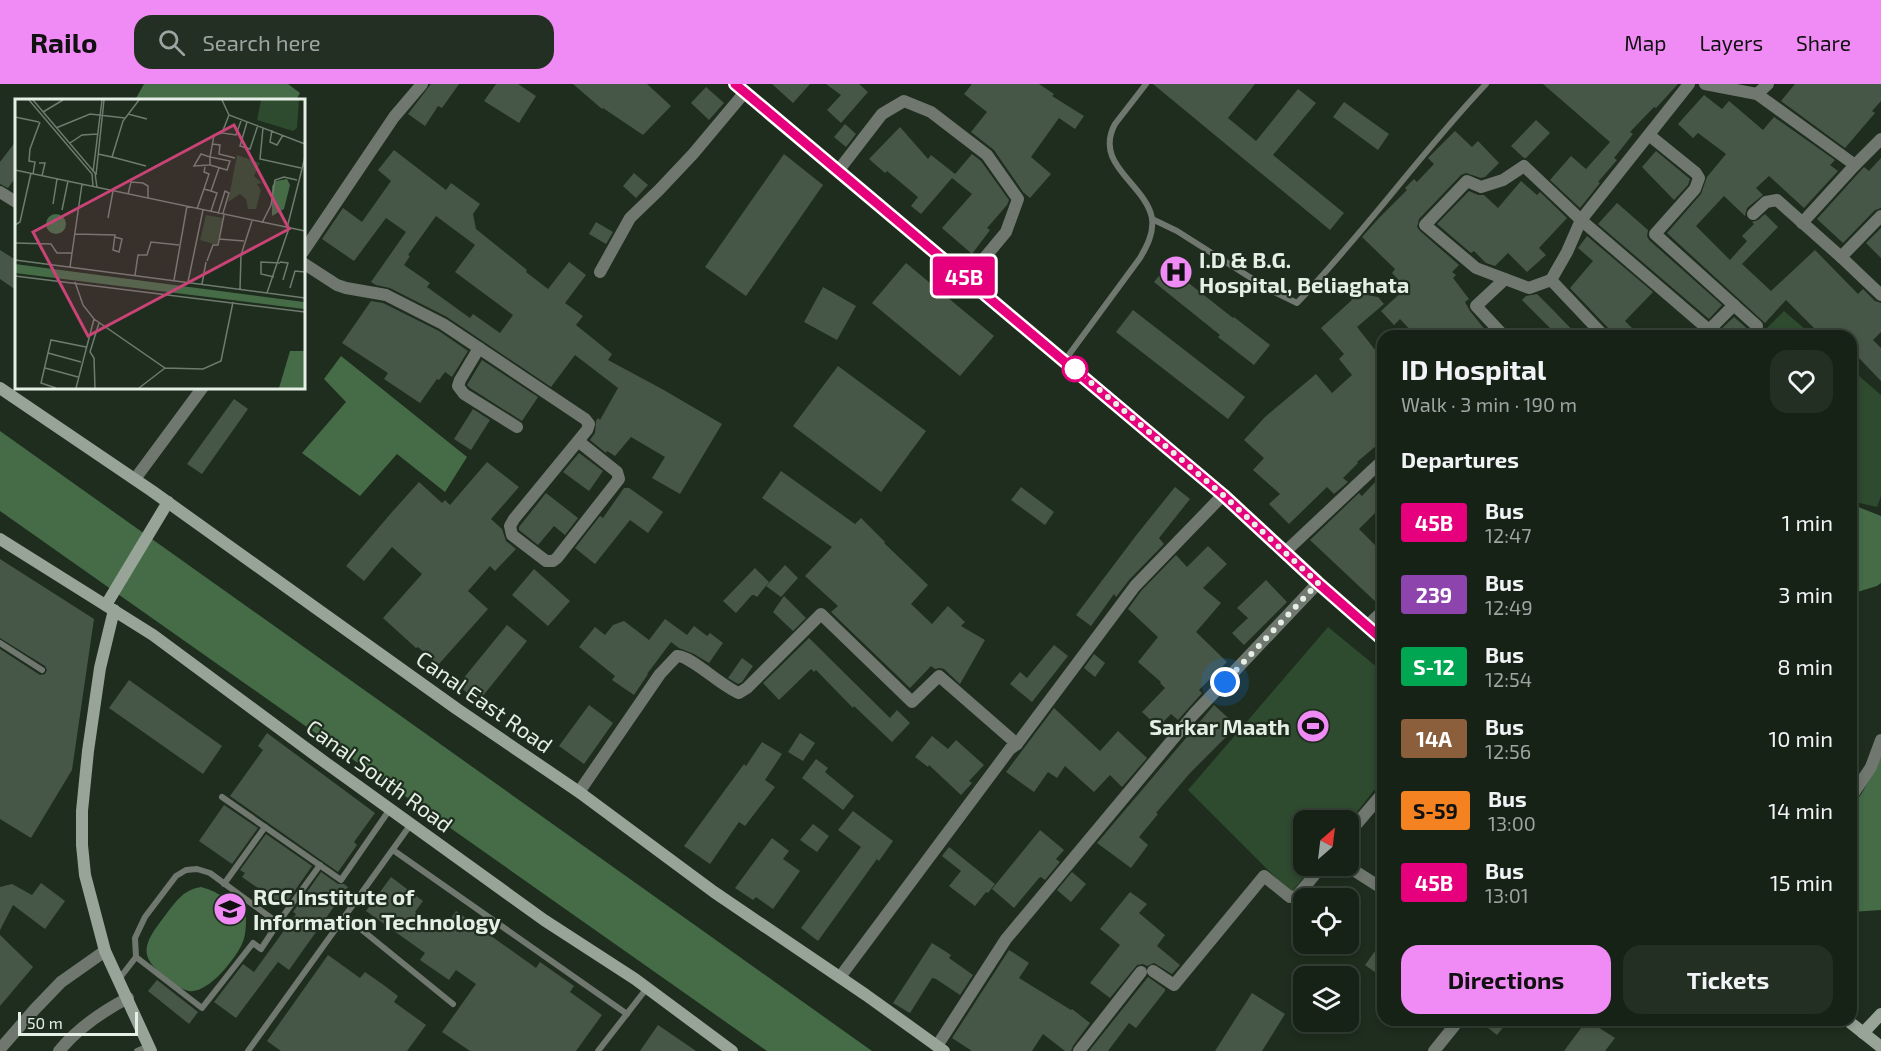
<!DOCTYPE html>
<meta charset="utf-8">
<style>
:root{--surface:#162216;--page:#232f23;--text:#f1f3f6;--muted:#9ea4a1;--line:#353f35;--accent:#f08bf6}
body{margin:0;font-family:"Exo 2",sans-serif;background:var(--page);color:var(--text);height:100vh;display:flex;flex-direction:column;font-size:22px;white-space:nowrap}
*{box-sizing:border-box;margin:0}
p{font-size:20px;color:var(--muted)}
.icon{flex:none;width:33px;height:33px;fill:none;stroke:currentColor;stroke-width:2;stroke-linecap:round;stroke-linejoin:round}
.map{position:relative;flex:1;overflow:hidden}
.panel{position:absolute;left:1377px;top:246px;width:480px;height:696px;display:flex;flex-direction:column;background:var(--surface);border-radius:18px;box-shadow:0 3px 9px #0003,0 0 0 2px var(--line)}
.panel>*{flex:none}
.badge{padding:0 12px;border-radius:4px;font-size:21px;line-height:39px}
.needle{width:39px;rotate:28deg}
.buttons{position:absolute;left:1293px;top:726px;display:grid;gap:12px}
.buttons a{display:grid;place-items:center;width:66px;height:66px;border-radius:12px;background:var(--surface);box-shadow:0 3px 9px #0003,0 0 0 2px var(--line);font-size:30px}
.scale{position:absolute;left:18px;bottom:15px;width:120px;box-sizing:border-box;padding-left:6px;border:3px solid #e5efe5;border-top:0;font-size:16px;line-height:21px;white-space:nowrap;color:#e5efe5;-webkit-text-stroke:4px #1e2d1e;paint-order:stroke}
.you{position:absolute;width:30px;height:30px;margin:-15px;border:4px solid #fff;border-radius:50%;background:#1a73e8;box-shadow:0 0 0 9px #1a73e833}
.map>.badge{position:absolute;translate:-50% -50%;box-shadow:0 0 0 3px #fff}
h2{padding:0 24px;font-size:22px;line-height:54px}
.round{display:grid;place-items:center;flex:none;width:63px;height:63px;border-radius:18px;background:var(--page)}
.headline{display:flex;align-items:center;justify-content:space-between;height:102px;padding:0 24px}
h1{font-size:28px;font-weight:700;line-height:45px}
.cta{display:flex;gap:12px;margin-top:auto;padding:12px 24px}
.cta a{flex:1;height:69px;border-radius:18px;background:var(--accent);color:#111;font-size:24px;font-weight:700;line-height:69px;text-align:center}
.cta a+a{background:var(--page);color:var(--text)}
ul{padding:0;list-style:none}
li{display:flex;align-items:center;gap:18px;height:72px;padding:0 24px}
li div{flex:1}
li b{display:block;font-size:22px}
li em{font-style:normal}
li .badge{min-width:66px;font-weight:700;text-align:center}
header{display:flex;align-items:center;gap:36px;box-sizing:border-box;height:84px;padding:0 30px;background:var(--accent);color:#111}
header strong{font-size:28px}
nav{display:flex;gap:33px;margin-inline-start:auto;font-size:21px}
.search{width:420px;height:54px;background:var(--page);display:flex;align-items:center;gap:15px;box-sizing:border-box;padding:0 21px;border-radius:18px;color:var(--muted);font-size:22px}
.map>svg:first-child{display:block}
</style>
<header>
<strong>Railo</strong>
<div class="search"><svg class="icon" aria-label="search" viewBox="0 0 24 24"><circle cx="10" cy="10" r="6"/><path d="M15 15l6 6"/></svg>Search here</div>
<nav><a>Map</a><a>Layers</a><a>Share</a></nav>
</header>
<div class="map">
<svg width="1881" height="967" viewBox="0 0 1881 967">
<rect width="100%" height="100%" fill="#1e2d1e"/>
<g fill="#2e4a2f">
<path d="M1784,227L1813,252H1759Z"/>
<path d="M1851,285L1881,311V412L1877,423L1855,418L1851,420Z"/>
<path d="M1328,543L1383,588V695L1349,738L1348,736H1304V782H1313L1291,809L1188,706Z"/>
</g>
<g fill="#456b47">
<path d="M144,0H288L300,9L296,16H135Z"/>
<path d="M341,272L467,373L445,408L397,370L360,412L302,369L346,318L324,295Z"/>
<path d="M0,347L872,967H767L0,427Z"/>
<path d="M1856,422L1881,432V499L1877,502L1854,509L1851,507V427Z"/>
<path d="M1881,673V826L1851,828V724L1862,709Z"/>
<path d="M201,803C219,807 233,820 246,833C246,842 246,851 242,860C235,875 208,910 189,907C181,906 172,898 166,893C136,872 145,858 164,833C175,819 182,806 201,803Z"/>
</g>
<g fill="#475747" fill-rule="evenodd">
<path d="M431,0H459L442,24L438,22L425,42L408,30Z"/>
<path d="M496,0H518L536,12L519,39L484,17Z"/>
<path d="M573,0H647L671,22L643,51L603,24L602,25Z"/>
<path d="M772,0H810L793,19Z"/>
<path d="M826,0H859L868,8L841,39L827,26L841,11Z"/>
<path d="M972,0H1039L1054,10L1052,12L1084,32L1075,45L1059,34L1031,73L1051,90L1030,114L1023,108L994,66L971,48L987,28L964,10Z"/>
<path d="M1153,0H1255L1228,34L1256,57L1298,5L1316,19L1273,71L1344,129L1330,146Z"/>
<path d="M1543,0H1678L1656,24L1654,23L1630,48L1633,50L1614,74L1617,76L1598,98L1600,99L1580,124L1550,96L1571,72L1586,85L1610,58Z"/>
<path d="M1795,0H1881V17L1872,27L1875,29L1845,64L1781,17Z"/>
<path d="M706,3L724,19L709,36L691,19Z"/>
<path d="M1704,11L1722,25L1729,17L1763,46L1774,33L1835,76L1830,81L1838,87L1804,124L1769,92L1756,104L1763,111L1747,124L1745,132L1724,112L1696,142L1730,176L1747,157L1742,152L1754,140L1752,138L1758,136L1765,130L1778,143L1742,180L1771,207L1815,166L1858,210L1863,205L1875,217L1881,219V248L1873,256L1881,264V297L1857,272L1851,278V252H1827L1821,246L1818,248L1786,216L1765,239L1667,149L1701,110L1707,93L1726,70L1698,49L1693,54L1678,40Z"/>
<path d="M1344,18L1389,50L1378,66L1333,33Z"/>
<path d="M1536,36L1550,49L1526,74H1524L1511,62Z"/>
<path d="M845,40L856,50L846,63L834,53Z"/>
<path d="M900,43L928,75L931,71L955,90L972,70L981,77L1009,116L1007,121L987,144L990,146L972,170L942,144L972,110L952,94L921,130L911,122L918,113L887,87L885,89L869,75Z"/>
<path d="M1455,47L1472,63L1478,57L1499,79L1485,93L1481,94L1466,89L1461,91L1419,135L1417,143L1420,147L1459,181L1452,188L1456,191L1453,194L1469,215L1465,218L1470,227L1490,252H1416L1400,235L1394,241L1381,227L1406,204L1392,189L1395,185L1362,153L1379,134L1407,106L1405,104L1414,95L1417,98L1434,80L1428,74Z"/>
<path d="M16,57V93L8,104L0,100V78Z"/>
<path d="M394,66L446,106L451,99L480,120L473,130L476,145L527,186L526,188L548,205L569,178L586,191L565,219L583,232L576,241L612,270L608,276L662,305L722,340L680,410L652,394L665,373L631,353L615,372L607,367L606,369L590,356L595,349L596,337L598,334L600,336L618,304L575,271L551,303L447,233L390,204L376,201L371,198L406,148L386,134L354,177L322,155L343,124L362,138L391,97L378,86ZM436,132L475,161L455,188L513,231L500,249L473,230L470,234L427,203L430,199L404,181L410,172L408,171Z"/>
<path d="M1656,67L1690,95L1688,101L1674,116L1642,83Z"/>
<path d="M784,70L823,101L746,212L705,183Z"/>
<path d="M1881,74V124L1875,126L1843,159L1817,135L1864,83L1869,87Z"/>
<path d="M634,89L648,101L636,114L623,102Z"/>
<path d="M1521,97L1537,111L1540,108L1567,134L1539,164L1546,171L1527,188L1508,169L1495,182L1486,179L1474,167L1471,169L1437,140L1469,107L1478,111H1484L1498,124Z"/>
<path d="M1617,119L1648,146L1647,152L1649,156L1722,221L1709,235L1598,140Z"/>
<path d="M596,138L613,148L606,160L589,150Z"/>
<path d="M1881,144V174L1866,159Z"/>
<path d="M1587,152L1653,208L1625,237L1640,252H1612L1610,246L1570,204L1593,177L1578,164Z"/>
<path d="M0,166L16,176V206L0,195Z"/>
<path d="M906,179L994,252L960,292L872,219Z"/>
<path d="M1167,182L1233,234L1234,233L1270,261L1254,281L1218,253L1220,251L1154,198Z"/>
<path d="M823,203L856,222L837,256L804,238Z"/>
<path d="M1345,207L1378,213L1384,220L1357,243L1383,276V356L1357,378L1358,379L1343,394L1348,398L1334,410L1327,403L1289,440L1269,420L1280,410L1253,386L1264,374L1244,356L1265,333L1316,290L1332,309L1352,291L1339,275L1344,270L1321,244L1352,216Z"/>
<path d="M1537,210L1553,226L1578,252H1544L1551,245L1522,216L1526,212Z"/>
<path d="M371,217L383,219L439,247L468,267L452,293L445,288L439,296L437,295L420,319L384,295L388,289L342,259Z"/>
<path d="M1133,226L1245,313L1228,335L1116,248Z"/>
<path d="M1734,233L1751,248L1748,252H1720L1717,249Z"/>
<path d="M482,276L538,313L522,337L470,304L467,301Z"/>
<path d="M838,282L926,347L881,408L793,342Z"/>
<path d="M234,315L248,325L202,390L187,380Z"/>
<path d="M473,325L490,336L471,366L454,355Z"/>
<path d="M579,369L603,387L589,407L563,388Z"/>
<path d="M487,378L519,403L491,435L502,445L506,457L516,465L495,487L490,482L468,507L488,525L438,581L418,563L416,564L383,534L422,490L392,463L364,497L346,482L392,428L419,398L442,419L445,416L450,421Z"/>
<path d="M781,387L855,440L861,434L885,458L884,459L928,501L911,520L932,540L948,522L965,538L961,542L985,556L960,600L944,585L940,584L935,585L931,582L910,604L831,528L838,522L805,492L832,463L762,414Z"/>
<path d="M1383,390V421L1359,445L1383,469V519L1378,520L1310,456L1359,409L1362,412Z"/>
<path d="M1021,403L1054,428L1045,441L1011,416Z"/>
<path d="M1175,403L1190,415L1159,454L1164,460L1129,496L1116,513L1114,510L1091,542L1076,531L1138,449Z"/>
<path d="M624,404H629L663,428L648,449L630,436L595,480L575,464L600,432L603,434Z"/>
<path d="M546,409L578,434L565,451L554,442L538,461L519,446V443Z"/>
<path d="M1208,462L1227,480L1203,504L1221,519L1196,548L1227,578L1199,606L1202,609L1178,636L1171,630L1158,643L1142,628L1165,604L1160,599L1161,598L1138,578L1158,553L1128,525L1141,507L1176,471L1187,483Z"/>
<path d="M0,475L94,535L72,686L31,754L0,735V565L40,591L45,590L47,586L45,582L0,554Z"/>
<path d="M785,481L798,494L781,513L766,502Z"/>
<path d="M755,484L769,498L757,513L754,511H752L736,529L723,517Z"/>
<path d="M534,485L570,517L548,542L512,511Z"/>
<path d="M1266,496L1287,518L1244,561L1232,549L1248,534L1237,524Z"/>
<path d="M784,512L806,534L793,547L773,528Z"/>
<path d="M665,535L687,551L694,542L707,552L710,549L723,559L709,579L694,570L679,564L671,558L647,590H648L634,611L612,596L615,592L579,563L595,543L605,551L613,541L624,537L649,556Z"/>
<path d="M507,541L527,557L478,618L458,601Z"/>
<path d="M809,554L890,634L897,626L910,639L892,658L854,622L853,624L816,586L814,588L811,585L779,616L763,599Z"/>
<path d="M1054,561L1068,572L1032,618L1010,600L1020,588L1027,594Z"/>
<path d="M1094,570L1105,579L1095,593L1084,584Z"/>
<path d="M742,574L753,582L742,598L738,600L728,594Z"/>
<path d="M129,596L222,662L203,690L109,624Z"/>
<path d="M589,621L613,639L584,680L559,662Z"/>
<path d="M1214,621L1237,642L1190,689L1156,729L1158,730L1139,753L1148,761L1131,784L1097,759Z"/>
<path d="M1054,624L1100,667L1118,647L1147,674L1122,703L1110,691L1094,708L1065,682L1057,694L1048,688L1034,708L1006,688Z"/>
<path d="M267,649L375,729L354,758L357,761L338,788L230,712L263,666L258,662Z"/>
<path d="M800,649L815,659L803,677L788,668Z"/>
<path d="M932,652L948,665L956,656L984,681L969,697L972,699L961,711L929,681L928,683L915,673Z"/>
<path d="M762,658L782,670L765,696L775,703L745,742L739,738L710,780L684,762L744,680L746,682Z"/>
<path d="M816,675L828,684L825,688L854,712L843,726L802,694Z"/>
<path d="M224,721L258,744L232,780L199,757Z"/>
<path d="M853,727L893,757L879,777L877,775L818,857L801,844L861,763L838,746Z"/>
<path d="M813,740L829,752L817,768L800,756Z"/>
<path d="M1040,746L1064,766L1056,775L1060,778L1045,796L1041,793L1039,794L1014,824L992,805Z"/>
<path d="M266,750L312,782L284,822L242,793L245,789L240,786Z"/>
<path d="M772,754L789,767L783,775L800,787L773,825L756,813L753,816L735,804Z"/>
<path d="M949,763L995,800L988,809L986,808L975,822L949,802L961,787L942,772Z"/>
<path d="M321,788L338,800H344L348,803L289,886L278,878L236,934L214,918L243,880L254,888L296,830L293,828Z"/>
<path d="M1072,788L1086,800L1071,818L1057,806Z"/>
<path d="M391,793L423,817L415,828L442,847L456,827L536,884L540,878L574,902L570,908L602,931L576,967H470L442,948L476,900L456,886L449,896L420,876L425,869L366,827Z"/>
<path d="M41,799L65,817L45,845L13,821L0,846V803L12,800L32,811Z"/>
<path d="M1130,808L1147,820L1139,829L1165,851L1157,862L1180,881L1172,890L1154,879L1147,882L1143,880L1137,881L1110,914L1090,899L1120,861L1100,845Z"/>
<path d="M0,851L33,883L0,922Z"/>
<path d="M1383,856V894L1365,881Z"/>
<path d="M932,859L951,871L949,874L973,891L960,911L936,895L932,894L910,929L893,919Z"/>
<path d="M1009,866L1029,879L1019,894L1071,926L1072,925L1090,939L1073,962L1071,967H1065L1043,950L1032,967H972L952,954Z"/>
<path d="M328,871L360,894L365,888L385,902L398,912L394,918L426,941L407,967H281L267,957Z"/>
<path d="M1148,893L1165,905V907L1136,944L1129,939L1108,967H1089Z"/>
<path d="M157,896L198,928L189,940L148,907Z"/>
<path d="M1252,909L1285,930L1262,967H1215Z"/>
<path d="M1478,936H1509L1497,951Z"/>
<path d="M1587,936L1615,954L1605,967H1564Z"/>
<path d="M658,941L696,967H640Z"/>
</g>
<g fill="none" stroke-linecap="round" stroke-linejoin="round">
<g stroke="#6f776f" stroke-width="6">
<path d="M1152,135L1177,147L1270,206L1297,219C1364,149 1420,70 1486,0"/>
<path d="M1065,276L1140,174C1147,162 1154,149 1152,134C1145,99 1093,81 1115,40L1146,0"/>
<path d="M0,559L42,586"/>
<path d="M222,713L341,796L390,725"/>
<path d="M393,766L627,930"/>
<path d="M224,800L265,743"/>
<path d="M346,833L453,920"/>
<path d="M278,839L320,781"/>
<path d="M119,895L136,873L135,854L145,833L176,792L186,786L197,785L210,789L278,839L261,865L253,859L202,924L136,873"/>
<path d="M137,967L149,962"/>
<path d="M248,967L411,740"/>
<path d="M598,967L647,904"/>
</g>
<g stroke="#6f776f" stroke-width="12">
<path d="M1705,0L1757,10"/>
<path d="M1768,0L1757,10L1855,81L1881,55"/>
<path d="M1649,51L1696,89L1699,94L1695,105L1655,150L1757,242"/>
<path d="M838,87L882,30L904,17L931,28L987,71L1018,115L1006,148L967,195"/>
<path d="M0,108L16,118"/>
<path d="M1753,130L1766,118L1777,116L1841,173"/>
<path d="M1881,132L1841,173L1881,211"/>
<path d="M1802,139L1855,81"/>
<path d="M303,168L394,33L422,0"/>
<path d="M303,179L337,201L346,204L386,211L443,240L585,335L589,340L587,346L514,435L510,442L512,451L546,477H553L557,474L619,395L617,388L578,357"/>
<path d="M600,188L630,134L659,106L693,70L745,8"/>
<path d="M1551,196L1529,204L1476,184L1425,141L1467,97L1481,103L1503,96L1524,82L1581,136L1709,246L1702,252"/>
<path d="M1709,246L1734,221"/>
<path d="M1504,252L1476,222L1505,195"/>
<path d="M1604,252L1551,196L1567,168L1581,136L1689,0"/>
<path d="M479,264L460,296L458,302L464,310L517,343"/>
<path d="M135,395L203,303"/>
<path d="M1285,468L1383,376"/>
<path d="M1367,542L1383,527"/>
<path d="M579,708L660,590L677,572C690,571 722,603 739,609L747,604L821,530L912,618L939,592L1017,660"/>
<path d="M1851,713L1871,683L1881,656"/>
<path d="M1348,750L1383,709"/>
<path d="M1347,782L1383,805"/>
<path d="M1153,887L1174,901L1264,792L1290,813L1297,812L1322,782"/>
<path d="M840,893L1010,665L1017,660L1135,502L1223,411"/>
<path d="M937,962L1006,855L1193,631L1318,499"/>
<path d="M0,965L35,925L61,898L105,867"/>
<path d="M59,967C78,944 101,928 128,914"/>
<path d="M1079,967L1141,888"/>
<path d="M1434,967L1459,936"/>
</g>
<g stroke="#97a497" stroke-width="12">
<path d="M735,0L1223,411L1318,499L1383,556"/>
<path d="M0,304L152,407L457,625L579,708L714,808L866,911L944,967"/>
<path d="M0,455L153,551L326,679L544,836L635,895L732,967"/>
<path d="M106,521L168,418"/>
<path d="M114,526L100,584L88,667L82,727V761L85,791L105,867L151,967"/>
<path d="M1847,936L1881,963"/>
<path d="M1863,949L1881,930"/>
</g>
</g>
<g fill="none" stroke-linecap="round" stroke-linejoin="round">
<defs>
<path id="line" d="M735,0L1223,411L1318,499L1383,556"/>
</defs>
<use href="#line" stroke="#fff" stroke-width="14"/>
<use href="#line" stroke="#e6007e" stroke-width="9"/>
<path stroke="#e5efe5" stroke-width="6" stroke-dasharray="0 10.8" d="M1075,285L1223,411L1318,499L1225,598"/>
</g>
<defs>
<symbol id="hospital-disc" viewBox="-11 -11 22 22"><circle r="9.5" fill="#f08bf6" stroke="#1e2d1e"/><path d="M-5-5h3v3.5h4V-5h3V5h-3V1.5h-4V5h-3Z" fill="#111"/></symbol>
<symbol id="stadium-disc" viewBox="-11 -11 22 22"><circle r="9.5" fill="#f08bf6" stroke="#1e2d1e"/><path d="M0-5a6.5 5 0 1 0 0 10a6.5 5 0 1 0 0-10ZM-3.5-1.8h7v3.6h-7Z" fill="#111"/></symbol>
<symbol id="university-disc" viewBox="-11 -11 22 22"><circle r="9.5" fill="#f08bf6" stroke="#1e2d1e"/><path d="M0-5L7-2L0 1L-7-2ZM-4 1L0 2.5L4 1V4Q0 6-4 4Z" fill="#111"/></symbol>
</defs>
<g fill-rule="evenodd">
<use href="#hospital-disc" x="1157" y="169" width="38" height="38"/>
<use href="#stadium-disc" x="1294" y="623" width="38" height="38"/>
<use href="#university-disc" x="211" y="806" width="38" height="38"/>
</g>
<circle fill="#fff" stroke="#e6007e" stroke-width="3" cx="1075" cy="285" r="12"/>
<g text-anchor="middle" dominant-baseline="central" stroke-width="4.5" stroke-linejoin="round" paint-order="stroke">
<g font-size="22" font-weight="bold" fill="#e5efe5" stroke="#1e2d1e" text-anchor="start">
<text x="1199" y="175">I.D &amp; B.G.<tspan x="1199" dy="25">Hospital, Beliaghata</tspan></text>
<text x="1290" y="642" text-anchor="end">Sarkar Maath</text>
<text x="253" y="812">RCC Institute of<tspan x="253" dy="25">Information Technology</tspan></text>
</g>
<g font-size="22" fill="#e5efe5" stroke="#1e2d1e">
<text transform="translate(485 617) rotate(35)">Canal East Road</text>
<text transform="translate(380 691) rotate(36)">Canal South Road</text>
</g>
</g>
<g transform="translate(15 15)">
<rect width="290" height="290" fill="#1e2d1e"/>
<path d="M246,1H284L282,29L278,32L242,21ZM222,56L245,64L239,77L247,84L242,85L246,91L241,110H233L231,100L225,95L213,103ZM191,116L208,119L202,146L185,141Z" fill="#2e4a2f"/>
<path d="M272,80L275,86L269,110L257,117V87L261,82ZM31 125a10 10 0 1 1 20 0a10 10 0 1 1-20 0ZM0,165L289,203V210L0,174ZM275,252H289V289H264Z" fill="#456b47"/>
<path fill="none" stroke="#6e7b6e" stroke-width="1.5" d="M14,1L77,75L78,87M18,1L80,74L82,89M207,1L214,16L290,45M28,13L48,1M113,15L132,20M214,16L207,34L221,36L226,22M0,18L24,23M232,23L225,47L235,50L243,26M41,29L75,15L110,19M248,29L245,60L286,69M257,31L255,43L262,46L268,36M55,44L67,36L83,35M197,45L205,46L204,55L220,59M83,55L97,58L108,22L124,1M97,58L131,67M24,64H30L27,77M195,66L179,67L186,55L195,58V66L212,71L215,62L195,58L199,36L207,34M0,71L290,132M78,73L87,1M18,75L20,63L14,62L15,50L25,23M81,76L89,1M189,90L194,75L189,73L190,68M113,95L116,83L128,84L133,87V99M38,105L42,80M182,110L189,90L196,92M47,111L53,82M196,112L202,94L196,92L204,69M203,115L210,92L214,94L208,114M93,119L98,92M247,124L256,106L260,81L269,78L282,81M0,126L5,123L16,74M272,129L290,58M60,135L100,136L98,151L104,153L107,140L100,138M204,140L229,142M0,144L36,145L42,154H57M0,161L290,199M192,162L198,146H203L209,116M265,163L273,164L268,181M55,168L67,85M120,176L123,156H132L136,143L164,146M0,177L290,213M259,178L246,175V163L265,164M159,181L172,107M60,183L68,206L79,220L150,269L188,270L206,262L218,203M173,183L188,111M187,185L191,163M275,189L280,172L290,173M225,190L226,156L237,122M252,194L274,129M33,254L66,263M30,269L63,278M41,289L26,284L36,241L71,248M61,289L79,220M80,289L79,259L75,253L84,224M124,289L150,269"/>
<path fill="#c94377" fill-opacity="0.15" stroke="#c94377" stroke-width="3" d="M219,26L274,130L73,237L18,133Z"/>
<rect width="290" height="290" fill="none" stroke="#e5efe5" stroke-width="3"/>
</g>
</svg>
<div class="buttons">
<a><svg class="needle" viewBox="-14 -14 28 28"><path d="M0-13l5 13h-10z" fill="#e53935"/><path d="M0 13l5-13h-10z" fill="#9ea4a1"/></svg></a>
<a><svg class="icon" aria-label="locate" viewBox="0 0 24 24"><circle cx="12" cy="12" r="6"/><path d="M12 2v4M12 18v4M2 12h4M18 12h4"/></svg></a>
<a><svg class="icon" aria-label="layers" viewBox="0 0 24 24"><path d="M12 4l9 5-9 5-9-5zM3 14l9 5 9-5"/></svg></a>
</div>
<div class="scale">50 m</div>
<div class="you" style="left:1225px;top:598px"></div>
<b class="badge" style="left:964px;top:192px;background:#e6007e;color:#fff">45B</b>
<section class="panel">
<div class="headline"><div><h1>ID Hospital</h1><p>Walk · 3 min · 190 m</p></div><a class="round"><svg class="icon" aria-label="heart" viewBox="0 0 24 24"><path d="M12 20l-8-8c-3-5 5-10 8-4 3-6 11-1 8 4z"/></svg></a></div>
<h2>Departures</h2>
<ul>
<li><span class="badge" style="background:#e6007e;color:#fff">45B</span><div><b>Bus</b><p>12:47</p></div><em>1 min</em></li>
<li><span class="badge" style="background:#8e44ad;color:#fff">239</span><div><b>Bus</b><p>12:49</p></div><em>3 min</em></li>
<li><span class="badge" style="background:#00a651;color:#fff">S-12</span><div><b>Bus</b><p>12:54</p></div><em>8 min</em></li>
<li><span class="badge" style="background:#8b5e3c;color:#fff">14A</span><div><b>Bus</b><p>12:56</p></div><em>10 min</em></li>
<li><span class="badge" style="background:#f58220;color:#111">S-59</span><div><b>Bus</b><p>13:00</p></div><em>14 min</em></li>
<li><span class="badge" style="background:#e6007e;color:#fff">45B</span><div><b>Bus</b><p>13:01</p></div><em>15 min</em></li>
</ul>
<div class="cta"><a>Directions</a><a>Tickets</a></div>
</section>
</div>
